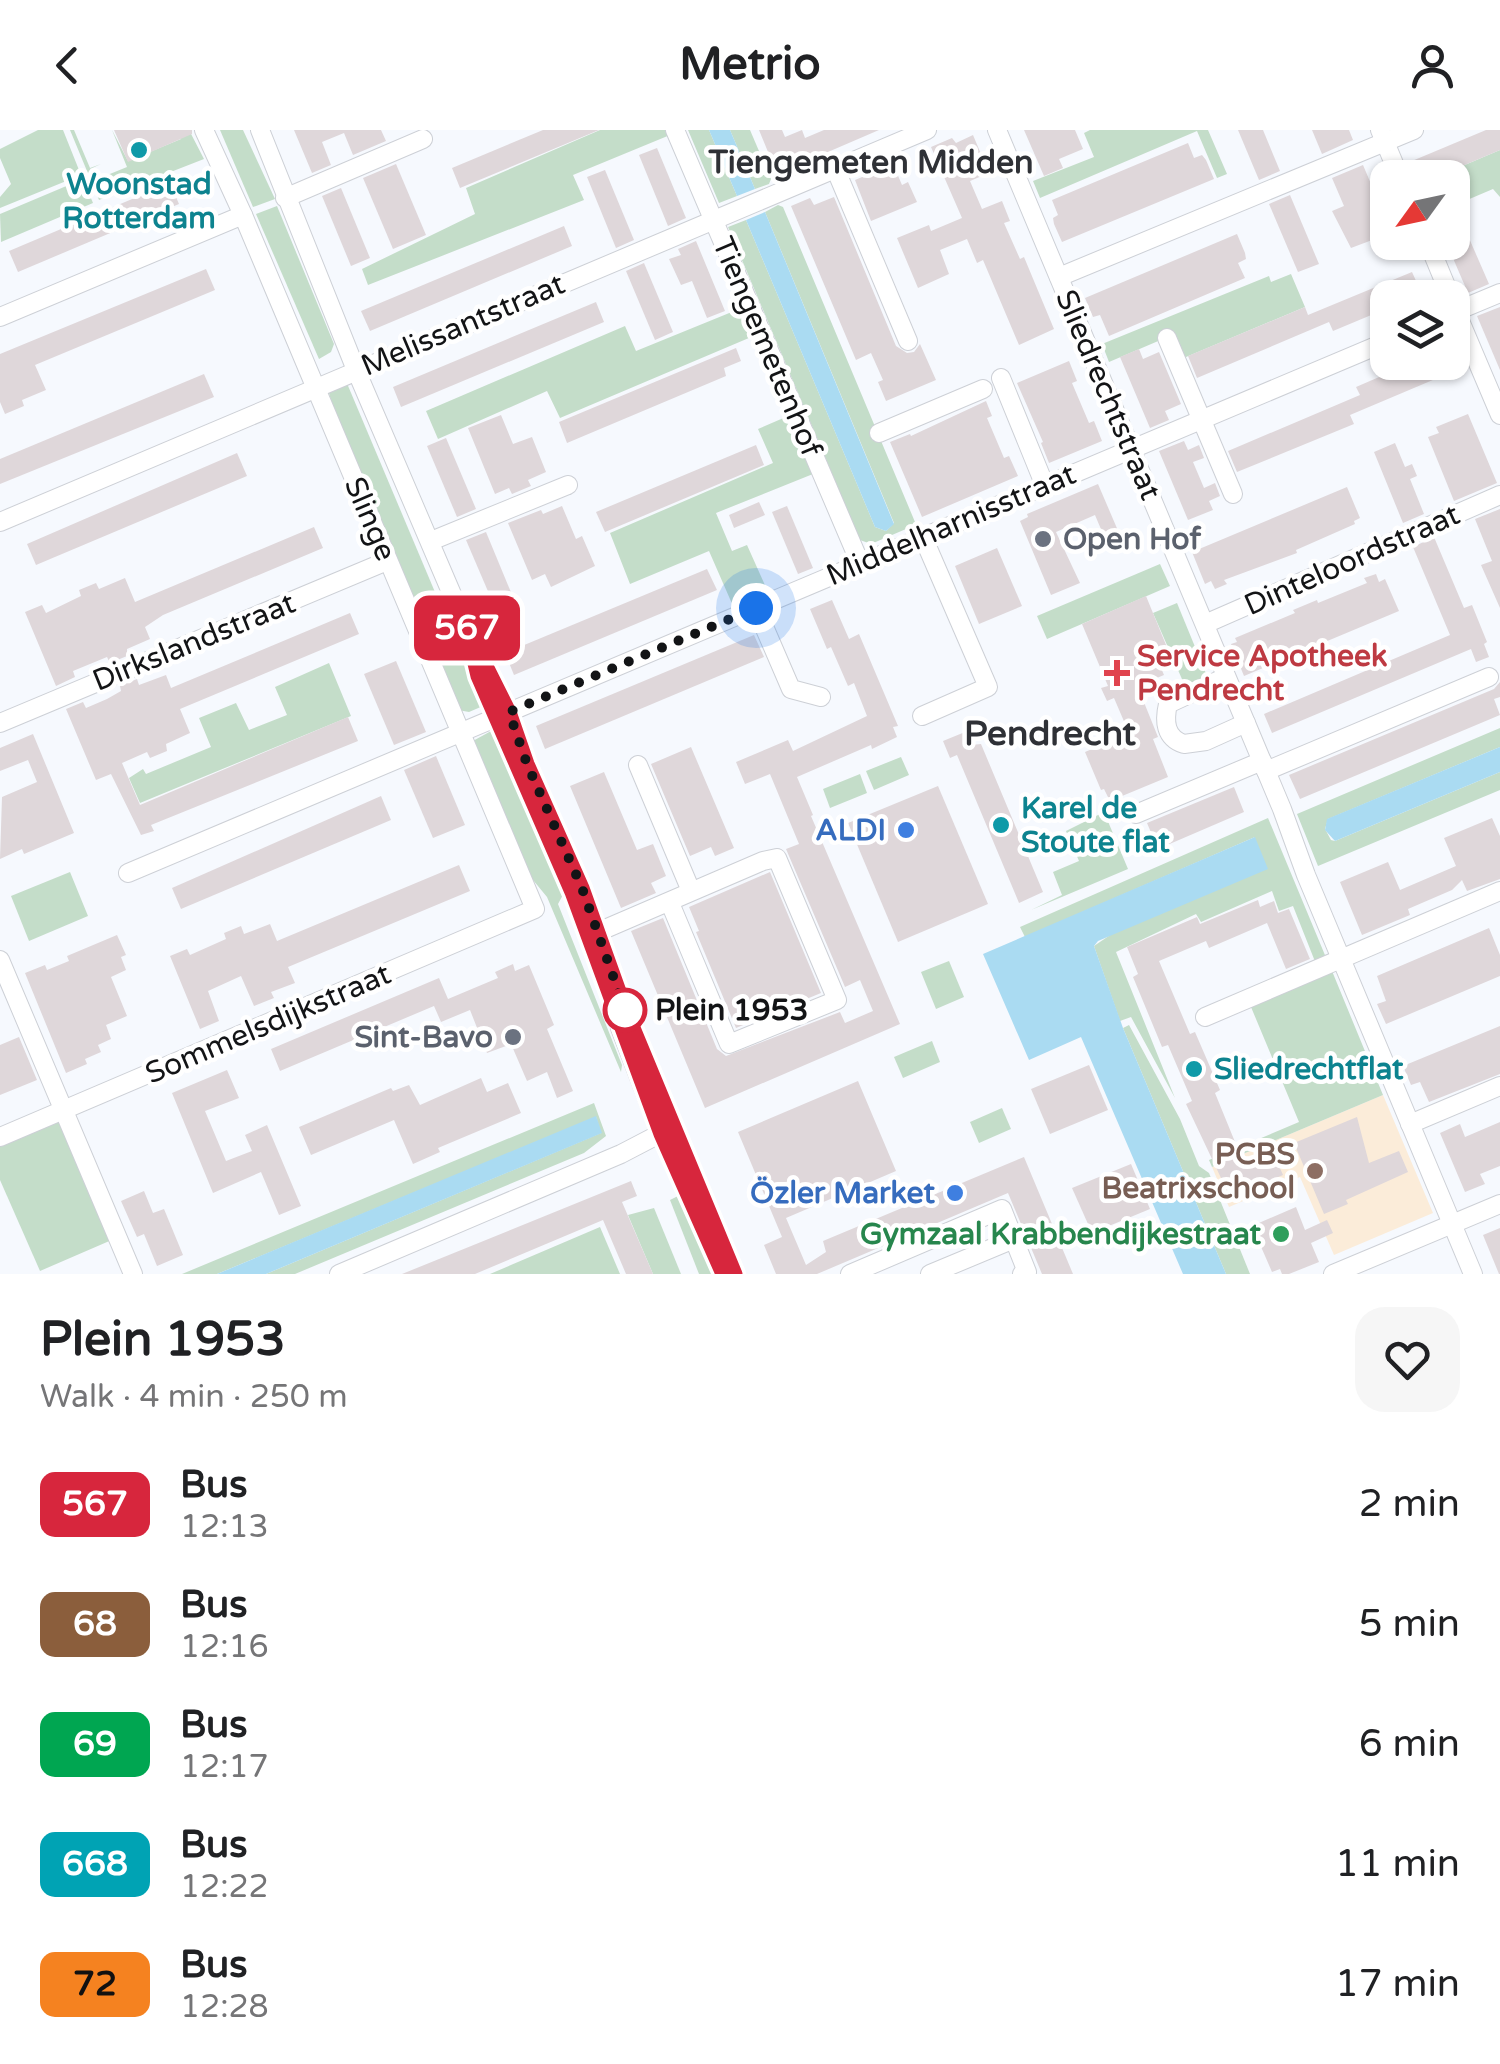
<!DOCTYPE html>
<meta charset="utf-8">
<style>
:root{--surface:#fff;--page:#f6f6f6;--text:#202124;--muted:#757577}
body{margin:0;font-family:"Varela Round",sans-serif;background:var(--page);color:var(--text);height:100vh;display:flex;flex-direction:column;font-size:38px;white-space:nowrap}
*{box-sizing:border-box;margin:0}
p{font-size:32px;color:var(--muted)}
.icon{flex:none;width:55px;height:55px;fill:none;stroke:currentColor;stroke-width:2;stroke-linecap:round;stroke-linejoin:round}
.map{position:relative;height:1144px;overflow:hidden}
.panel{display:flex;flex-direction:column;background:var(--surface);flex:1}
.panel>*{flex:none}
.badge{padding:0 20px;border-radius:15px;font-size:35px;line-height:65px}
.needle{width:65px;rotate:237deg}
.buttons{position:absolute;left:1370px;top:30px;display:grid;gap:20px}
.buttons a{display:grid;place-items:center;width:100px;height:100px;border-radius:20px;background:var(--surface);box-shadow:0 2px 8px #0004;font-size:50px}
.you{position:absolute;width:50px;height:50px;margin:-25px;border:8px solid #fff;border-radius:50%;background:#1a73e8;box-shadow:0 0 0 15px #1a73e833}
.map>.badge{position:absolute;translate:-50% -50%;box-shadow:0 0 0 5px #fff}
.round{display:grid;place-items:center;flex:none;width:105px;height:105px;border-radius:30px;background:var(--page)}
.headline{display:flex;align-items:center;justify-content:space-between;height:170px;padding:0 40px}
h1{font-size:48px;font-weight:700;line-height:75px}
ul{padding:0;list-style:none}
li{display:flex;align-items:center;gap:30px;height:120px;padding:0 40px}
li div{flex:1}
li b{display:block;font-size:38px}
li em{font-style:normal}
li .badge{min-width:110px;font-weight:700;text-align:center}
header{display:flex;justify-content:space-between;align-items:center;height:130px;padding:0 40px;background:var(--surface);font-size:45px;font-weight:700}
.map>svg:first-child{display:block}
</style>
<header><svg class="icon" aria-label="back" viewBox="0 0 24 24"><path d="M15 5l-7 7 7 7"/></svg>Metrio<svg class="icon" aria-label="person" viewBox="0 0 24 24"><circle cx="12" cy="8" r="4"/><path d="M4 21q1-7 8-7t8 7"/></svg></header>
<div class="map">
<svg width="1500" height="1144" viewBox="0 0 1500 1144">
<rect width="100%" height="100%" fill="#f6f9fe"/>
<path fill="#fbecd9" d="M1383,965L1433,1083L1334,1125L1300,1047L1229,1077L1212,1037Z"/>
<g fill="#c4ddc9">
<path d="M38,0H63L81,45L0,78V67L11,54L0,28V19Z"/>
<path d="M70,0H74L90,38L101,34L90,39L95,50L127,37L112,0L128,31L181,9L178,0H189L204,29L99,70Z"/>
<path d="M220,0H243L275,69L253,77Z"/>
<path d="M600,0H668L670,5L573,45L584,70L368,155L362,139L475,84L466,58Z"/>
<path d="M688,0H709L737,66L719,73Z"/>
<path d="M730,0H750L771,49L769,54L755,59Z"/>
<path d="M1090,0H1208L1227,44L1217,48L1197,1L1040,68L1033,51L1094,27L1084,3Z"/>
<path d="M1500,20V67L1493,59L1453,76L1452,48H1434Z"/>
<path d="M83,49L93,73L1,112L0,84Z"/>
<path d="M778,75L783,77L915,392L913,396L871,414L860,410L728,97L746,90L875,397L886,401L894,393L765,82Z"/>
<path d="M277,76L334,214L331,222L319,229L256,84Z"/>
<path d="M1291,144L1305,177L1186,227L1179,226L1170,206L1109,232L1102,214L1269,146L1271,152Z"/>
<path d="M744,177L756,205L560,288L547,261L438,309L426,281L625,196L636,221Z"/>
<path d="M346,251L483,576L469,582L458,580L333,279L328,259Z"/>
<path d="M788,286L813,344L716,383L732,421L747,415L768,462L733,476L709,421L630,454L610,403L773,333L758,299Z"/>
<path d="M1160,434L1170,456L1047,509L1037,486Z"/>
<path d="M1177,473L1207,546L1185,556L1153,483Z"/>
<path d="M329,533L351,586L140,673L129,648L143,639L146,644L211,617L199,588L236,573L249,600L287,585L275,557Z"/>
<path d="M1500,598V617L1328,689L1325,699L1331,710L1335,711L1500,642V660L1318,736L1297,684Z"/>
<path d="M493,600L565,761L558,774L622,935L621,942L547,767L524,739L471,612Z"/>
<path d="M901,627L909,645L874,660L866,641Z"/>
<path d="M860,644L867,663L830,678L823,659Z"/>
<path d="M1104,682L1128,739L1031,780L1062,765L1053,742L1079,731L1066,701Z"/>
<path d="M1268,688L1327,830L1316,834L1293,776L1279,781L1272,761L1201,792L1196,784L1116,822L1175,968L1131,887L1120,891L1094,816L1255,707L1025,807L1020,797Z"/>
<path d="M70,742L88,786L29,811L11,766Z"/>
<path d="M949,831L964,867L936,879L921,842Z"/>
<path d="M1332,841L1383,965L1212,1037L1209,1030L1299,992L1251,877Z"/>
<path d="M1129,895L1180,989L1199,1036L1209,1043L1250,1144H1226L1123,898Z"/>
<path d="M932,911L940,932L903,948L894,927Z"/>
<path d="M594,973L606,1006L584,1023L295,1144H266L601,1003L596,987L217,1144H182Z"/>
<path d="M1002,978L1011,999L979,1013L970,992Z"/>
<path d="M57,980L114,1109L40,1141L0,1050V1005Z"/>
<path d="M680,1065L716,1144H699L670,1070Z"/>
<path d="M654,1078L681,1144H653L628,1085Z"/>
<path d="M600,1097L620,1144H490Z"/>
</g>
<g fill="#aadbf2">
<path d="M709,0H730L755,59L737,66Z"/>
<path d="M765,82L894,394L886,401L875,397L746,90Z"/>
<path d="M1500,617V642L1335,711L1325,700L1327,689Z"/>
<path d="M1255,707L1268,739L1098,811L1094,816L1123,898L1226,1144H1183L1081,907L1029,930L983,824Z"/>
<path d="M596,986L602,1003L266,1144H217Z"/>
</g>
<g fill="#dfd7da">
<path d="M114,0H192V4L128,32Z"/>
<path d="M294,0H381L386,11L353,25L344,3L322,12L331,35L312,43Z"/>
<path d="M543,0H599L460,58L452,38Z"/>
<path d="M759,0H782L785,7L802,0L805,8L824,0H879L777,44Z"/>
<path d="M1024,0H1075L1083,19L1059,29L1063,38L1044,46Z"/>
<path d="M1238,0H1263L1280,41L1259,50Z"/>
<path d="M1312,0H1349L1353,10L1322,24Z"/>
<path d="M1486,0H1500V20L1434,48H1419L1412,31Z"/>
<path d="M973,5L989,43L970,51L982,79L1002,71L1010,91L1004,93L1020,129L1024,127L1054,199L1019,215L983,130L977,133L967,109L940,120L949,144L918,158L897,108L929,95L931,101L962,88L931,17L952,8L956,13Z"/>
<path d="M1188,13L1194,28L1202,25L1206,30L1214,49L1062,112L1054,94L1053,88L1058,85L1052,70Z"/>
<path d="M657,18L686,88L668,96L639,25Z"/>
<path d="M396,34L426,105L393,119L363,48Z"/>
<path d="M893,34L902,55L908,52L917,72L871,91L855,50Z"/>
<path d="M1363,35L1388,94V104L1351,118L1332,81L1344,76L1332,48Z"/>
<path d="M605,40L634,110L616,118L587,47Z"/>
<path d="M170,53L179,74L18,142L9,121Z"/>
<path d="M341,58L370,128L351,136L322,66Z"/>
<path d="M1290,65L1319,134L1298,142L1269,74Z"/>
<path d="M834,67L896,216L907,223L914,222L920,214L936,250L886,271L878,252L883,250L871,223L856,230L791,76L810,68L814,75Z"/>
<path d="M1452,69L1489,154L1468,163L1446,112H1452Z"/>
<path d="M564,96L572,116L370,201L361,181Z"/>
<path d="M1237,104L1245,123L1246,129L1238,133L1245,148L1109,206L1100,185L1093,187L1085,168Z"/>
<path d="M696,111L725,181L707,188L692,151L681,155L669,129L681,125L678,119Z"/>
<path d="M644,133L673,202L655,210L626,141Z"/>
<path d="M206,139L215,160L35,235L46,260L22,270L24,276L5,284L0,272V224Z"/>
<path d="M1412,142L1422,164L1412,168H1388V178L1333,201L1329,192L1197,248L1188,226L1305,177L1308,185Z"/>
<path d="M596,172L604,192L401,277L393,257Z"/>
<path d="M1500,177V240L1477,186Z"/>
<path d="M736,218L741,231L724,238L726,246L567,313L559,292Z"/>
<path d="M1139,219L1143,229L1159,222L1181,274L1165,281L1169,290L1150,298L1120,227Z"/>
<path d="M1069,231L1077,251L1072,253L1089,293L1094,291L1102,311L1049,333L1041,313L1043,312L1017,253Z"/>
<path d="M1414,232H1464L1466,236L1350,285L1354,294L1237,342L1228,321L1360,265L1356,257Z"/>
<path d="M204,244L214,267L0,354V329Z"/>
<path d="M986,271L992,286L987,288L1004,328L1009,326L1018,346L922,387L890,312L910,304L911,306Z"/>
<path d="M1468,284L1497,353L1454,371L1428,307L1439,303L1436,297Z"/>
<path d="M501,285L513,314L532,307L546,342L528,350L531,356L512,364L509,358L495,364L468,298Z"/>
<path d="M446,308L476,379L457,387L427,316Z"/>
<path d="M1184,311L1188,320L1199,315L1204,328L1193,332L1204,358L1215,353L1220,366L1209,371L1213,380L1188,390L1159,321Z"/>
<path d="M1395,313L1405,337L1412,334L1417,346L1410,349L1424,384L1403,393L1374,322Z"/>
<path d="M756,315L764,335L605,402L596,382Z"/>
<path d="M237,323L247,346L36,435L27,414Z"/>
<path d="M1098,354L1125,417L1111,423L1095,385L1056,402L1080,453L1051,465L1020,391L1028,387L1027,384Z"/>
<path d="M1347,357L1360,388L1354,391L1355,394L1296,420L1297,423L1224,450L1227,454L1215,459L1211,451L1205,454L1192,422Z"/>
<path d="M759,372L765,385L734,398L729,385Z"/>
<path d="M562,376L576,409L582,406L595,436L551,457L545,444L532,450L508,393L541,380L543,384Z"/>
<path d="M787,376L813,438L798,444L772,382Z"/>
<path d="M1500,379V478L1481,435L1492,431L1475,389Z"/>
<path d="M314,397L323,418L163,485L145,497L150,509L127,519V526L110,533L107,527L73,541L75,547L56,556L25,482L42,475L46,483L81,466L79,460L96,453L99,459L125,448L135,472Z"/>
<path d="M486,402L515,472L496,480L466,410Z"/>
<path d="M1434,407L1464,478L1472,475L1487,512L1484,514L1489,527L1476,532L1471,519L1272,603L1264,584L1450,505L1413,417Z"/>
<path d="M997,418L1022,476L979,494L955,436Z"/>
<path d="M707,439L717,460L514,545L505,523Z"/>
<path d="M1376,444L1379,452L1385,449L1399,481L1244,546L1231,514L1237,512L1235,508L1295,483L1293,480L1317,470L1318,473L1367,453L1364,448Z"/>
<path d="M1146,466L1173,532L1161,538L1164,545L1152,550L1154,554L1139,560L1158,607L1153,609L1168,647L1110,671L1104,659L1101,660L1085,622L1129,603L1114,568L1107,571L1101,558L1108,556L1082,494Z"/>
<path d="M832,470L849,509L859,504L898,596L893,597L897,607L872,619L871,615L797,647L813,685L811,686L900,894L705,978L631,801L663,788L717,919L726,926L840,882L845,893L873,881L860,850L845,857L786,719L799,714L770,644L745,654L736,632L788,610L793,621L867,586L854,553L848,556L831,517L827,519L810,479Z"/>
<path d="M350,483L359,504L180,579L190,603L166,614L167,621L150,628L147,622L122,633L140,675L348,587L358,611L151,695L154,701L141,705L111,644L96,650L66,579L83,572L86,578L107,569L121,561L120,556L137,549L139,555L166,545L171,558Z"/>
<path d="M754,505L764,527L545,619L536,596Z"/>
<path d="M396,531L426,602L394,615L364,544Z"/>
<path d="M1500,552V567L1494,569L1500,585L1300,669L1289,645L1494,559Z"/>
<path d="M965,602L971,615L981,614L1043,762L1019,773L957,625L950,628L943,611Z"/>
<path d="M33,604L74,703L24,724L22,719L0,729L2,667L37,652L28,630L0,641V618Z"/>
<path d="M691,617L734,718L715,726L711,717L690,726L651,634Z"/>
<path d="M436,626L465,695L433,708L404,640Z"/>
<path d="M604,642L637,720L653,714L666,746L651,753L656,763L621,778L570,656Z"/>
<path d="M938,656L988,774L898,812L848,693Z"/>
<path d="M1234,657L1244,682L1158,719L1147,693Z"/>
<path d="M381,666L391,690L181,779L172,758Z"/>
<path d="M1492,688L1500,706V749L1467,761L1462,750L1452,760L1408,779L1410,785L1362,805L1340,752L1388,732L1400,760L1456,736L1444,708Z"/>
<path d="M459,735L470,761L288,837L295,853L271,862L274,868L254,876L241,846L208,861L219,891L200,899L170,826L187,819L190,825L226,809L224,803L241,796L244,804L270,794L277,811Z"/>
<path d="M770,742L821,863L736,898L696,802L699,801L689,777Z"/>
<path d="M1258,770L1260,777L1274,771L1278,783L1289,779L1310,829L1286,839L1267,793L1209,818L1206,811L1159,831L1190,904L1195,902L1220,960L1215,963L1244,1034L1273,1022L1283,1045L1230,1067L1186,974L1192,971L1168,915L1162,917L1133,847L1138,844L1127,817L1197,787L1200,794Z"/>
<path d="M1489,798L1500,825V846L1386,894L1377,874L1386,871L1377,846Z"/>
<path d="M117,805L126,825L121,827L126,840L111,847L127,886L106,895L111,909L98,915L101,922L85,929L87,934L66,943L25,843L45,835L47,840L69,831L67,826Z"/>
<path d="M513,834L515,841L529,835L554,895L547,899L573,961L557,968L547,942L527,951L511,914L487,923L470,880L441,892L434,876L280,941L271,919L439,848L448,869L498,848L495,842Z"/>
<path d="M1500,896V944L1429,972L1420,952L1411,955L1403,936Z"/>
<path d="M19,907L37,950L0,965V915Z"/>
<path d="M1089,935L1108,980L1050,1004L1031,959Z"/>
<path d="M227,940L239,968L205,981L226,1031L252,1021L245,1005L267,995L301,1076L279,1085L261,1042L213,1063L172,963Z"/>
<path d="M481,948L487,962L508,953L521,983L438,1018L440,1022L413,1034L394,990L311,1025L299,997L391,958L393,961L409,955L420,975Z"/>
<path d="M858,951L896,1041L786,1088L806,1135L826,1122L823,1111L1024,1027L1073,1144H1042L1008,1063L817,1144H776L764,1115L782,1107L738,1002Z"/>
<path d="M1357,987L1369,1033L1399,1021L1408,1042L1346,1070L1348,1074L1324,1084L1294,1013Z"/>
<path d="M1500,992V1036L1480,1044L1485,1054L1465,1062L1440,1003L1460,994L1465,1007Z"/>
<path d="M1131,1034L1150,1079L1092,1103L1072,1058Z"/>
<path d="M631,1051L637,1066L622,1072L653,1144H626L603,1090L475,1144H402Z"/>
<path d="M144,1061L153,1083L164,1079L183,1125L157,1136L144,1104L137,1107L121,1071Z"/>
<path d="M1296,1077L1305,1100L1327,1090L1333,1103L1311,1113L1319,1132L1289,1144H1282L1280,1139L1272,1142L1252,1096Z"/>
<path d="M1500,1098V1144H1499L1483,1105Z"/>
</g>
<g fill="none" stroke-linecap="round" stroke-linejoin="round">
<defs>
<g id="minor">
<path d="M260,0L356,240L466,497L509,582L527,633L582,758L626,881L735,1144"/>
<path d="M675,0L860,433"/>
<path d="M997,0L1282,679L1306,745L1473,1144"/>
<path d="M1380,0L1400,48"/>
<path d="M835,38L908,211"/>
<path d="M285,68L423,9"/>
<path d="M1428,112L1451,168"/>
<path d="M1059,147L1414,0"/>
<path d="M1452,172L1500,285"/>
<path d="M1452,183L1500,163"/>
<path d="M0,187L243,85"/>
<path d="M1167,208L1233,364"/>
<path d="M1001,248L1045,356"/>
<path d="M879,303L983,259"/>
<path d="M0,392L927,0"/>
<path d="M431,411L568,355"/>
<path d="M756,478L791,559L821,567"/>
<path d="M1205,494L1500,365"/>
<path d="M475,531L519,641"/>
<path d="M1226,547L1168,574C1164,591 1165,608 1184,614L1206,611L1246,593"/>
<path d="M922,586L988,557L923,407"/>
<path d="M0,593L387,431"/>
<path d="M638,635L691,761"/>
<path d="M1266,641L1489,547"/>
<path d="M1136,684L1262,631"/>
<path d="M128,743L1388,211"/>
<path d="M591,805L763,731L777,728L837,870L729,914L670,773"/>
<path d="M0,830L133,1144"/>
<path d="M1205,887L1500,761"/>
<path d="M620,898L661,1004L704,1100"/>
<path d="M1410,994L1500,956"/>
<path d="M0,1007L535,779L243,85L204,0"/>
<path d="M339,1144L621,1024L669,999"/>
<path d="M850,1144L1002,1079L1027,1142L1022,1144"/>
<path d="M930,1144L1014,1109"/>
<path d="M1333,1144L1500,1074"/>
</g>
</defs>
<use href="#minor" stroke="#cdd0d6" stroke-width="20"/>
<use href="#minor" stroke="#fff" stroke-width="18"/>
</g>
<g fill="none" stroke-linecap="round" stroke-linejoin="round">
<defs>
<path id="line" d="M723,1144L661,1004L572,762L478,546L466,496L509,582L527,634L582,758L626,881L735,1144"/>
</defs>
<use href="#line" stroke="#fff" stroke-width="22"/>
<use href="#line" stroke="#d7263d" stroke-width="15"/>
<path stroke="#131416" stroke-width="10" stroke-dasharray="0 18" d="M625,880L582,758L527,634L509,582L756,478"/>
</g>
<g fill="#0f9aa8" stroke="#fff" stroke-width="4">
<circle cx="139" cy="20" r="10"/>
<circle cx="1001" cy="695" r="10"/>
<circle cx="1194" cy="939" r="10"/>
</g>
<g fill="#6b7280" stroke="#fff" stroke-width="4">
<circle cx="1043" cy="409" r="10"/>
<circle cx="513" cy="907" r="10"/>
</g>
<path fill="#e0444e" stroke="#fff" stroke-width="4" d="M1112 528h10v10h10v10h-10v10h-10v-10h-10v-10h10z"/>
<g fill="#3f7fe0" stroke="#fff" stroke-width="4">
<circle cx="906" cy="700" r="10"/>
<circle cx="955" cy="1063" r="10"/>
</g>
<circle fill="#fff" stroke="#d7263d" stroke-width="5" cx="625" cy="880" r="20"/>
<circle fill="#8d6e63" stroke="#fff" stroke-width="4" cx="1315" cy="1041" r="10"/>
<circle fill="#2e9e5b" stroke="#fff" stroke-width="4" cx="1281" cy="1104" r="10"/>
<g text-anchor="middle" dominant-baseline="central" stroke-width="9" stroke-linejoin="round" paint-order="stroke">
<g font-size="30" font-weight="bold" fill="#0d838f" stroke="#fff" text-anchor="start">
<text x="139" y="54" text-anchor="middle">Woonstad<tspan x="139" dy="34">Rotterdam</tspan></text>
<text x="1021" y="678">Karel de<tspan x="1021" dy="34">Stoute flat</tspan></text>
<text x="1214" y="939">Sliedrechtflat</text>
</g>
<g font-size="30" fill="#131416" stroke="#fff">
<text transform="translate(463 195) rotate(-23)">Melissantstraat</text>
<text transform="translate(767 217) rotate(67)">Tiengemetenhof</text>
<text transform="translate(1108 265) rotate(67)">Sliedrechtstraat</text>
<text transform="translate(370 389) rotate(67)">Slinge</text>
<text transform="translate(951 395) rotate(-23)">Middelharnisstraat</text>
<text transform="translate(1352 430) rotate(-24)">Dinteloordstraat</text>
<text transform="translate(194 512) rotate(-22)">Dirkslandstraat</text>
<text transform="translate(268 894) rotate(-23)">Sommelsdijkstraat</text>
</g>
<g font-size="30" font-weight="bold" fill="#5b616d" stroke="#fff" text-anchor="start">
<text x="1063" y="409">Open Hof</text>
<text x="493" y="907" text-anchor="end">Sint-Bavo</text>
</g>
<g font-size="30" font-weight="bold" fill="#be3a42" stroke="#fff" text-anchor="start">
<text x="1137" y="526">Service Apotheek<tspan x="1137" dy="34">Pendrecht</tspan></text>
</g>
<g font-size="30" font-weight="bold" fill="#366cbe" stroke="#fff" text-anchor="end">
<text x="886" y="700">ALDI</text>
<text x="935" y="1063">Özler Market</text>
</g>
<g font-size="30" font-weight="bold" fill="#131416" stroke="#fff" text-anchor="start">
<text x="655" y="880">Plein 1953</text>
</g>
<g font-size="30" font-weight="bold" fill="#785e54" stroke="#fff" text-anchor="end">
<text x="1295" y="1024">PCBS<tspan x="1295" dy="34">Beatrixschool</tspan></text>
</g>
<g font-size="30" font-weight="bold" fill="#27864d" stroke="#fff" text-anchor="end">
<text x="1261" y="1104">Gymzaal Krabbendijkestraat</text>
</g>
<g font-size="32" font-weight="bold" fill="#2f3136" stroke="#fff">
<text x="871" y="33">Tiengemeten Midden</text>
</g>
<g font-size="35" font-weight="bold" fill="#2f3136" stroke="#fff">
<text x="1050" y="604">Pendrecht</text>
</g>
</g>
</svg>
<div class="buttons">
<a><svg class="needle" viewBox="-14 -14 28 28"><path d="M0-13l5 13h-10z" fill="#e53935"/><path d="M0 13l5-13h-10z" fill="#757577"/></svg></a>
<a><svg class="icon" aria-label="layers" viewBox="0 0 24 24"><path d="M12 4l9 5-9 5-9-5zM3 14l9 5 9-5"/></svg></a>
</div>
<div class="you" style="left:756px;top:478px"></div>
<b class="badge" style="left:467px;top:498px;background:#d7263d;color:#fff">567</b>
</div>
<section class="panel">
<div class="headline"><div><h1>Plein 1953</h1><p>Walk · 4 min · 250 m</p></div><a class="round"><svg class="icon" aria-label="heart" viewBox="0 0 24 24"><path d="M12 20l-8-8c-3-5 5-10 8-4 3-6 11-1 8 4z"/></svg></a></div>
<ul>
<li><span class="badge" style="background:#d7263d;color:#fff">567</span><div><b>Bus</b><p>12:13</p></div><em>2 min</em></li>
<li><span class="badge" style="background:#8b5e3c;color:#fff">68</span><div><b>Bus</b><p>12:16</p></div><em>5 min</em></li>
<li><span class="badge" style="background:#00a651;color:#fff">69</span><div><b>Bus</b><p>12:17</p></div><em>6 min</em></li>
<li><span class="badge" style="background:#00a3b4;color:#fff">668</span><div><b>Bus</b><p>12:22</p></div><em>11 min</em></li>
<li><span class="badge" style="background:#f58220;color:#111">72</span><div><b>Bus</b><p>12:28</p></div><em>17 min</em></li>
</ul>
</section>
